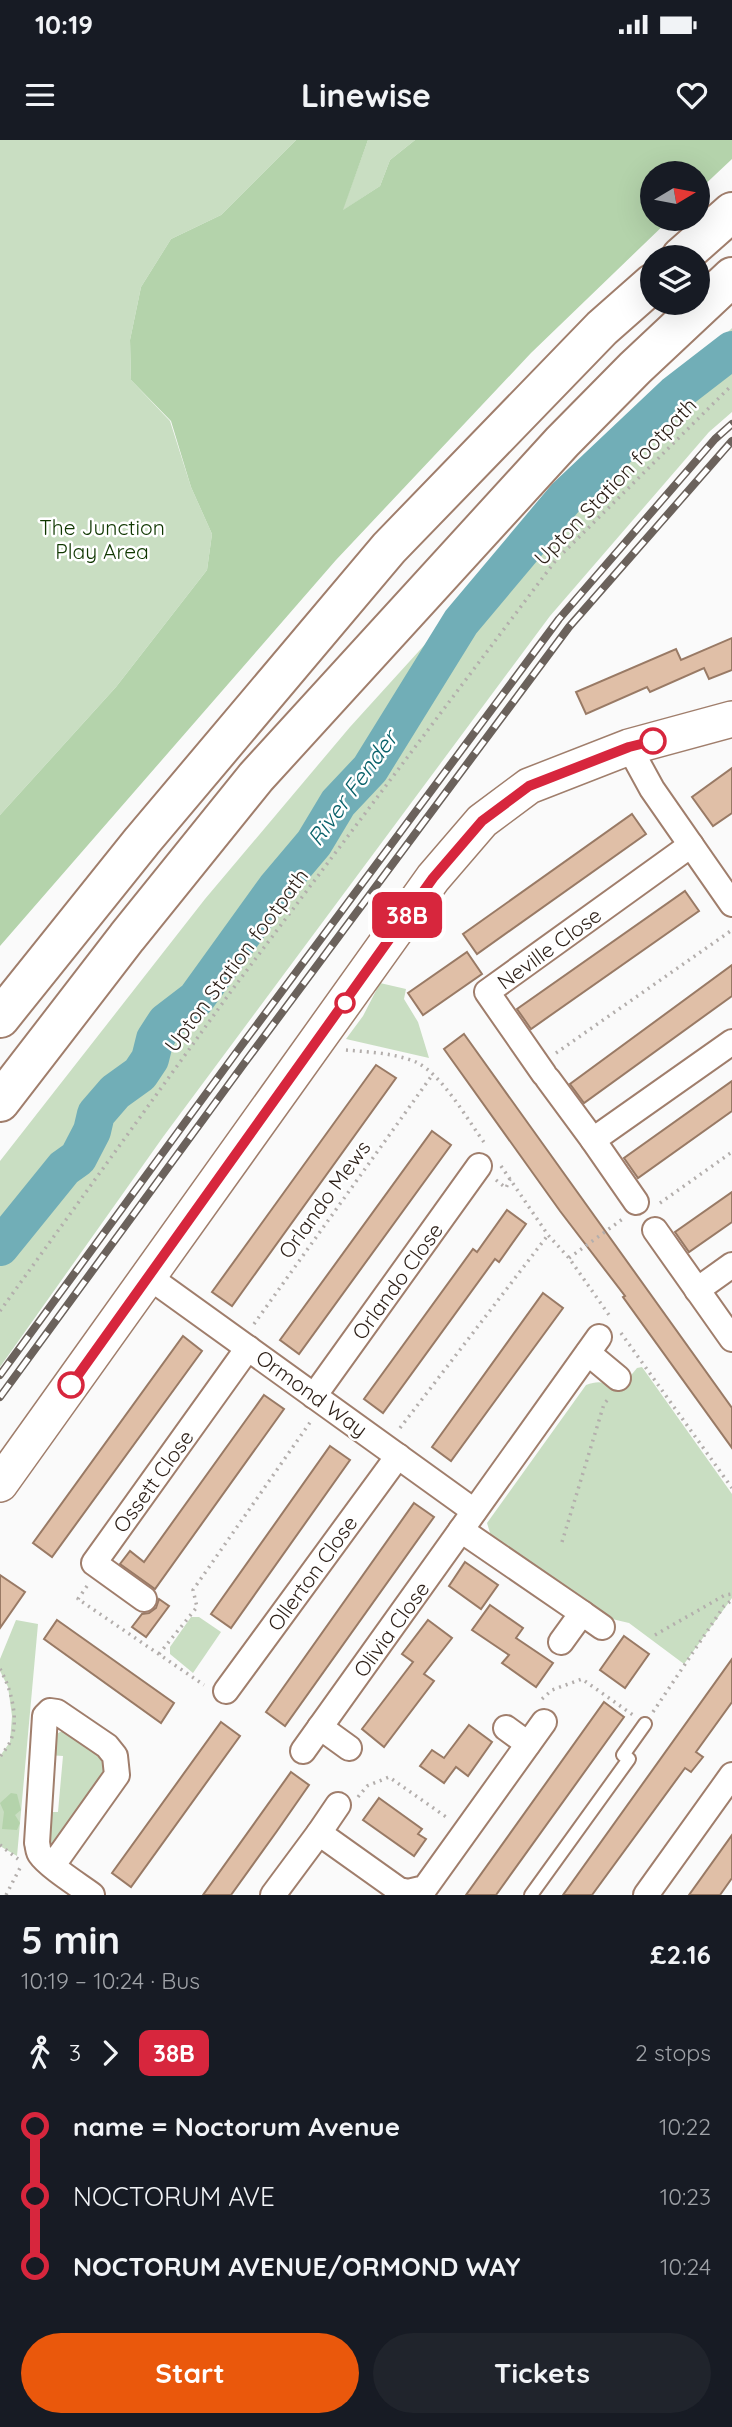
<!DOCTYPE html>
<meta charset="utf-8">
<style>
:root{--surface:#171b24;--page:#20242c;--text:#f1f3f6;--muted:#9ea1a6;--accent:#ea580c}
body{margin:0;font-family:Quicksand,sans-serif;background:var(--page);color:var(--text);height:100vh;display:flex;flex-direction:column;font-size:26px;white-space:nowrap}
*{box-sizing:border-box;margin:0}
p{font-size:23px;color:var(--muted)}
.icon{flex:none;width:38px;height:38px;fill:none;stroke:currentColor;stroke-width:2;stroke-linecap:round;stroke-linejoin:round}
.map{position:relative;height:1755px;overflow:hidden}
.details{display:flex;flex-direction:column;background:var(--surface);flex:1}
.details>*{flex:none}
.badge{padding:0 14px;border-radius:10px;font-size:24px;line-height:46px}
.needle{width:46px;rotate:80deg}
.controls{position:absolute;left:640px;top:21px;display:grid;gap:14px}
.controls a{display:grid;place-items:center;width:70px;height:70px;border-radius:50%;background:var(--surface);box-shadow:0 7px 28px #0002;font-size:35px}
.map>.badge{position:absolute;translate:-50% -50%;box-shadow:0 0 0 4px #fff}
.legs{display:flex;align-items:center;gap:10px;height:77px;padding:0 21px;font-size:23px}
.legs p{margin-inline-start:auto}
.summary{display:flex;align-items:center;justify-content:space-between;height:119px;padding:0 21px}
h1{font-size:38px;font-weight:800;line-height:52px}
.action{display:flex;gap:14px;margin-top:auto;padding:14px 21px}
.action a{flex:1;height:80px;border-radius:42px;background:var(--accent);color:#fff;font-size:28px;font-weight:800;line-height:80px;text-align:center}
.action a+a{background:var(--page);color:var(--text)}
ul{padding:0 21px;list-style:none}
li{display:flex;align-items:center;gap:24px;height:70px;font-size:26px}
li i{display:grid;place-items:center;width:10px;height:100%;margin:0 9px;background:currentColor}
li i::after{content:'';width:18px;height:18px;margin:-9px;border:5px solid;border-radius:50%;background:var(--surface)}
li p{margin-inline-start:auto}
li:first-child i{background:linear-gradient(#0000 50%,currentColor 0)}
li:last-child i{background:linear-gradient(currentColor 50%,#0000 0)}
.status{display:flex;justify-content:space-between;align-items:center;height:49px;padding:0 35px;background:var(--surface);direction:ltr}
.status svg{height:19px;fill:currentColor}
header{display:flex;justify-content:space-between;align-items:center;height:91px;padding:0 21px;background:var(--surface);font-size:32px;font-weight:800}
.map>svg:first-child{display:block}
</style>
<div class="status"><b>10:19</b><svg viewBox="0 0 49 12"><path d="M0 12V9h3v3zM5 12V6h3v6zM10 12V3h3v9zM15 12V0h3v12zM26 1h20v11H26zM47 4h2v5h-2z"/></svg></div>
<header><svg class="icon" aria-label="menu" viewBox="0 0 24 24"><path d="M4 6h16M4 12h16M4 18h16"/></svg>Linewise<svg class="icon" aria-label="heart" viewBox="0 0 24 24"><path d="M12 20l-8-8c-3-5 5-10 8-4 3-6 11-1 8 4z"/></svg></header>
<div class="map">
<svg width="732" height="1755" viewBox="0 0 732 1755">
<rect width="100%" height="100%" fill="#fafafa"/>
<g fill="#c9dec2">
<path d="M0,0H296L221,75L171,99L141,147L130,200L131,240L170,281L191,347L212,394L207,430L116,547L0,675Z"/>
<path d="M368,0H415L390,20L380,46L342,71Z"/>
<path d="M732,188V272L709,292L550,476L163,997L0,1227V1021L205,759L350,587L565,350Z"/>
<path d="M380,843L406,849L404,859L418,882L429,918L346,899L363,876Z"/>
<path d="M642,1227L732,1354V1458L684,1524L629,1483L612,1479L491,1396L487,1383L586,1245C600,1240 606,1242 618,1251L637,1228Z"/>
<path d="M191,1477H199L221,1492L193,1533L170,1514V1507Z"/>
<path d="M16,1480L38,1484L17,1716L0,1706V1616L10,1602L12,1576L8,1547L0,1531V1519Z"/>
<path d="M60,1592H67L97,1613L104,1624L103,1638L54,1703H47L43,1672H58L63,1616L48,1615L52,1597Z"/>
</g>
<g fill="#b4d3ab">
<path d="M296,0H368L343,70L380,46L390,20L415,0H732V19L698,51V33H653V79H670L531,213L336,420L0,806V675L116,547L207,430L212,394L191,347L171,281L131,240L130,200L141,147L171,99L221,75Z"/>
<path d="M11,1653L17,1654L21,1670L15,1675L20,1683L17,1690L2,1689L4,1672L0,1663Z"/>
</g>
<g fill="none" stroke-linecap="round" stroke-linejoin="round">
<path stroke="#71aeb7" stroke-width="38" d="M0,1107L64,1028L78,1018L92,991L96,974L115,952L140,934L150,919L155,899L166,882L196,859L276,748L314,703L338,663L370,629L461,482L566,357L675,254L732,210"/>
</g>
<g fill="#e0bfa7" stroke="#997a65" stroke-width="2">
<path d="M732,498V530L709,539L704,528L650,552L647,547L586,574L576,552L676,509L681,520Z"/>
<path d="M732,628V673L713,686L692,657Z"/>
<path d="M632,674L646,694L477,814L463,794Z"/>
<path d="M685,751L699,771L531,889L517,869Z"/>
<path d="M467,812L482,834L423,875L408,853Z"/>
<path d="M732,825V856L584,963L570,944Z"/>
<path d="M464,894L732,1268V1308L623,1157L625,1156L560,1071L444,909Z"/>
<path d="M376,925L396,938L232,1166L212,1152Z"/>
<path d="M732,941V971L638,1038L624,1018Z"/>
<path d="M432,991L451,1005L299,1214L280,1200Z"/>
<path d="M732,1052V1082L689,1112L675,1092Z"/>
<path d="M507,1070L526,1084L499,1122L495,1119L383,1273L364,1259L473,1109L477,1112Z"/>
<path d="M543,1153L563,1168L451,1321L432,1307Z"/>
<path d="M183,1196L202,1211L52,1417L33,1403Z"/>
<path d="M264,1255L284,1269L155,1449L120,1424L130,1411L144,1422Z"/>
<path d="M330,1306L350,1320L231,1488L211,1474Z"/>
<path d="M414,1363L434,1377L285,1586L266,1572Z"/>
<path d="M465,1422L498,1445L481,1469L449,1446Z"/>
<path d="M0,1435L25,1452L0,1488Z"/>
<path d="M159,1459L169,1466L146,1497L132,1487L142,1474L149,1473L156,1468Z"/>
<path d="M490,1465L523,1488L516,1498L553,1523L536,1547L502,1523L509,1515L472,1490Z"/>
<path d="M57,1480L174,1563L161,1583L44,1499Z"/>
<path d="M428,1480L452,1498L424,1534L434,1541L384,1607L362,1589L413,1522L402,1514Z"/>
<path d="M624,1496L649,1514L625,1548L600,1530Z"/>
<path d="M732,1519V1562L696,1612L703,1617L691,1632L685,1628L592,1755H563Z"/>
<path d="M604,1562L624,1577L496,1755H466Z"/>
<path d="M221,1582L240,1596L131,1747L112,1733Z"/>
<path d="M469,1585L492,1602L468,1636L456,1627L444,1643L420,1626L432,1610L444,1618Z"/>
<path d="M291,1632L309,1645L277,1691L231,1755H203Z"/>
<path d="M379,1658L422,1689L418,1694L426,1699L414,1716L363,1680Z"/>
<path d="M732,1695V1738L720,1755H689Z"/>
</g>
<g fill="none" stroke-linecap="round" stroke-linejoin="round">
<defs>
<path id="lane" d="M531,1755L629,1619L623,1615L645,1584"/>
<g id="street">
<path d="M629,607L652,649L732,764"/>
<path d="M544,934L487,852L691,705"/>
<path d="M548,939L593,1000"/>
<path d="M636,1062L593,1000L732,902"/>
<path d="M655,1090L732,1199"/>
<path d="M149,1137L474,1371"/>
<path d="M697,1150L732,1125"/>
<path d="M588,1213L618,1238"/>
<path d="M314,1256L479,1026"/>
<path d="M461,1390L582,1473L561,1502"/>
<path d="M144,1459L94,1423L248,1208"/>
<path d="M582,1473L602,1487"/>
<path d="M226,1551L398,1316"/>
<path d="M320,1587L349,1608"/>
<path d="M506,1588L528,1604"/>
<path d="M303,1611L599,1197"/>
<path d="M319,1693L338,1665"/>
<path d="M53,1725L117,1635L115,1616L107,1606L57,1572L50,1571L45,1576L37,1703C38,1706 38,1712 40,1714C48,1726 80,1746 92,1755"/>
<path d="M273,1755L319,1693L399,1750L408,1752L425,1748L544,1582"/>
<path d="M646,1755L732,1635"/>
</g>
<path id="secondary" d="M0,1344L433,738L482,681L529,646L629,607L732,579"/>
<g id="highway">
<path d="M681,117L732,72"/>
<path d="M0,878L142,701L389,408L602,188L653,143"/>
<path d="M0,962L127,797L256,637L562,302L635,228L732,137"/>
</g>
</defs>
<use href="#lane" stroke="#a07e6c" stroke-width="16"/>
<use href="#street" stroke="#a07e6c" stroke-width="28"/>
<use href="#secondary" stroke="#a07e6c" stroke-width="38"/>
<use href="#highway" stroke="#a07e6c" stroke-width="42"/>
<g stroke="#b3aeac" stroke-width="3.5" stroke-dasharray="2 5" stroke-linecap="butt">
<path d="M346,910C369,912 394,913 416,922C443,935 468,981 486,1005"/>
<path d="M556,913L732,790"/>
<path d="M501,1026L548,1095L569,1118L609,1175"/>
<path d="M496,1040L506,1048L510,1039"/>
<path d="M660,1063L732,1012"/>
<path d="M569,1118L624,1078"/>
<path d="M0,1171L232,850L556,420L732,245"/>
<path d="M254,1184L433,934"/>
<path d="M621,1193L732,1348"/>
<path d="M400,1288L548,1095"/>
<path d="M562,1402L604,1264L610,1257"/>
<path d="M87,1446L78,1459L204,1545"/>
<path d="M655,1495L725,1455L732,1454"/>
<path d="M159,1514L197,1467L193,1450L311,1281"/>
<path d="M0,1529C11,1548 20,1581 10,1602C8,1607 3,1612 0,1617"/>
<path d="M542,1559L552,1550L582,1539L633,1575"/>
<path d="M653,1572L724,1466L732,1460"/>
<path d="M358,1657L367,1646L389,1637L449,1679"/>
<path d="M0,1705L18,1719"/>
<path d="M6,1755L21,1726"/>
</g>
<use href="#lane" stroke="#fff" stroke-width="12"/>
<use href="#street" stroke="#fff" stroke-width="24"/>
<use href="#secondary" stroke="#fff" stroke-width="35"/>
<use href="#highway" stroke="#fff" stroke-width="38"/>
<defs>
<g id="rail">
<path d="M0,1235L233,917L559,479L715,299L732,284"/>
<path d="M0,1257L243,925L569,487L732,301"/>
</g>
</defs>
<use href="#rail" stroke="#6b625c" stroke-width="8"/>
<use href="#rail" stroke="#fff" stroke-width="5" stroke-dasharray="16" stroke-linecap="butt"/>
</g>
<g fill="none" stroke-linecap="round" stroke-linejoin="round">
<defs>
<path id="line-1" d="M71,1245L433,738L482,681L529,646L629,607L653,601"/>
</defs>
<use href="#line-1" stroke="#fff" stroke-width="16"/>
<use href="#line-1" stroke="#d7263d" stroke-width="10"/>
</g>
<g fill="#fff" stroke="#d7263d" stroke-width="3.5">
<circle cx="653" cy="601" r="12"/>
<circle cx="345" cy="863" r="9"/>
<circle cx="71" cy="1245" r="12"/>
</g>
<g text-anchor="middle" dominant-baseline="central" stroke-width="5" stroke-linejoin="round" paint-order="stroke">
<g font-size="21" fill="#2c1f17" stroke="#fff">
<text transform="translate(615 341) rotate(-46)">Upton Station footpath</text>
<text transform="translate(549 808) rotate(-36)">Neville Close</text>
<text transform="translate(236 820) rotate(-53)">Upton Station footpath</text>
<text transform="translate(324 1059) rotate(-54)">Orlando Mews</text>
<text transform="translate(397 1141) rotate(-54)">Orlando Close</text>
<text transform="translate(312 1253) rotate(36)">Ormond Way</text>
<text transform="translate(153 1341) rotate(-54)">Ossett Close</text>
<text transform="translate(312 1433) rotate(-54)">Ollerton Close</text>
<text transform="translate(391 1489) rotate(-54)">Olivia Close</text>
</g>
<g font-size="21" fill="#0f3700" stroke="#fff">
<text x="102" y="387">The Junction<tspan x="102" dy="24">Play Area</tspan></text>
</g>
<g font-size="23" font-style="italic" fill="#0a626b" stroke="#fff">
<text transform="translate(352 648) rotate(-54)">River Fender</text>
</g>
</g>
</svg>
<div class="controls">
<a><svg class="needle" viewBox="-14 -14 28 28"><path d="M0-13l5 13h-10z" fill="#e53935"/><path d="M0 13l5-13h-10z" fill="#9ea1a6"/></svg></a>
<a><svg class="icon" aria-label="layers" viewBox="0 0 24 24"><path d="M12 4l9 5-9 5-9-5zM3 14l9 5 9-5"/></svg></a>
</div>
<b class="badge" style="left:407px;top:775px;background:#d7263d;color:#fff">38B</b>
</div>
<section class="details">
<div class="summary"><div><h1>5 min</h1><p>10:19 – 10:24 · Bus</p></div><b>£2.16</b></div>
<div class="legs"><svg class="icon" aria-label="walk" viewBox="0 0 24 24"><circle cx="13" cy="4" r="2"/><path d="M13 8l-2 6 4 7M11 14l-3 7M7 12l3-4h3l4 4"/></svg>3<svg class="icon" aria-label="forward" viewBox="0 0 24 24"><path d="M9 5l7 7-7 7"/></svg><b class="badge" style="background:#d7263d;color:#fff">38B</b><p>2 stops</p></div>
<ul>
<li><i style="color:#d7263d"></i><b>name = Noctorum Avenue</b><p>10:22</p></li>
<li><i style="color:#d7263d"></i><span>NOCTORUM AVE</span><p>10:23</p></li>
<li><i style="color:#d7263d"></i><b>NOCTORUM AVENUE/ORMOND WAY</b><p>10:24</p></li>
</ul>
<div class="action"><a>Start</a><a>Tickets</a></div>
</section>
